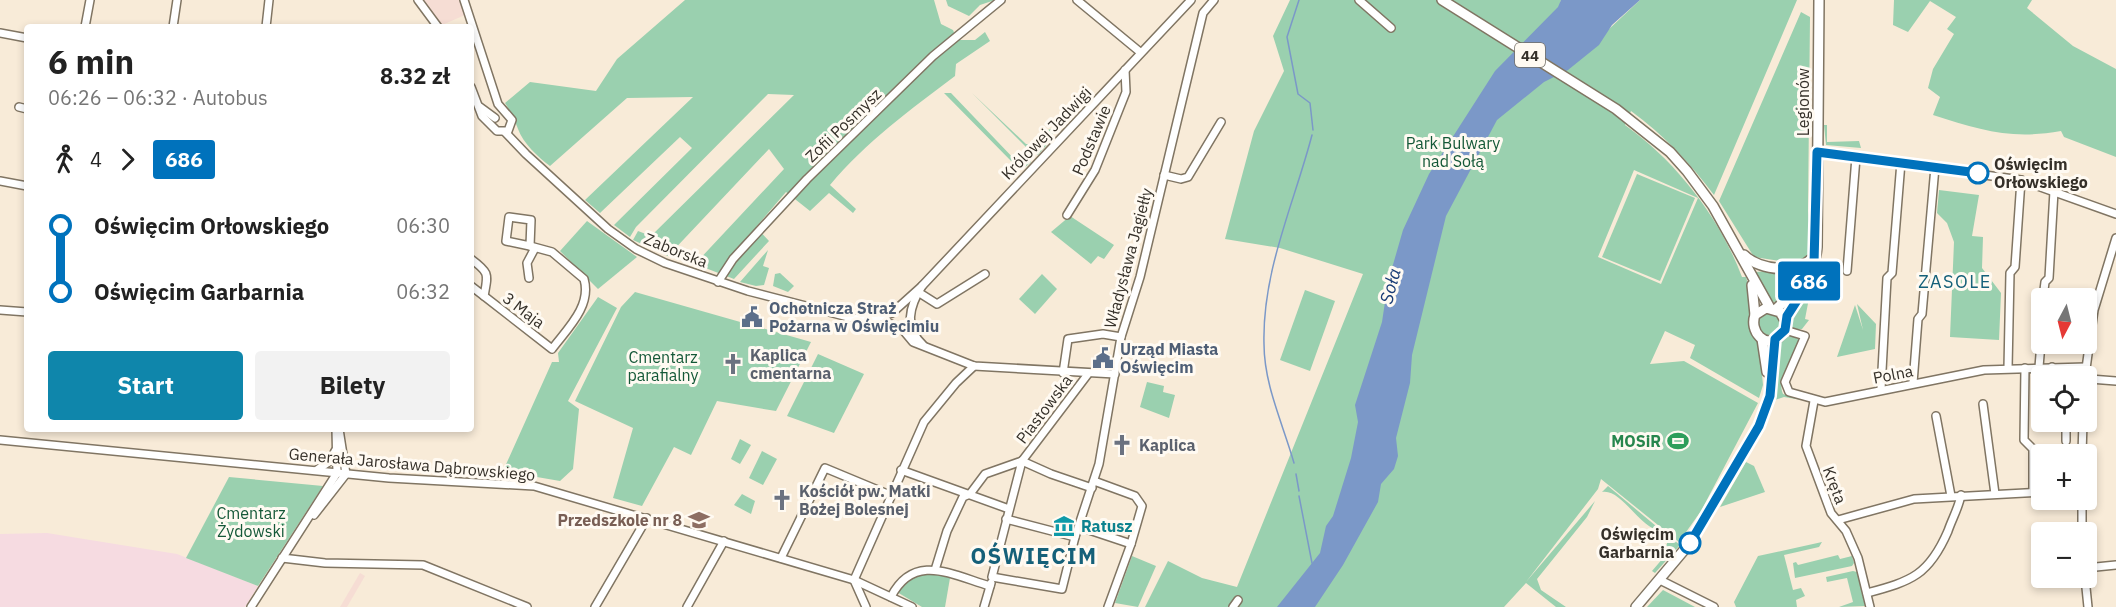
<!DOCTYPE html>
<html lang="pl">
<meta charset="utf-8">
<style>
:root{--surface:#fff;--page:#f2f2f2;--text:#222;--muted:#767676;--accent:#0f86ab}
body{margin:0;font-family:"IBM Plex Sans",sans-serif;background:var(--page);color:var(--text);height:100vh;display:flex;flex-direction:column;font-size:22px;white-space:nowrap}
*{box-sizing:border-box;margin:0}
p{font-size:20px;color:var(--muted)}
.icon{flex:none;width:33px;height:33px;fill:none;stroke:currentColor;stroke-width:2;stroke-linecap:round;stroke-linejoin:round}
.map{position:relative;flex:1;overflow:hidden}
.panel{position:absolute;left:24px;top:24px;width:450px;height:408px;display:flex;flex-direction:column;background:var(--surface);border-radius:6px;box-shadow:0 3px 9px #0003}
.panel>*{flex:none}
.badge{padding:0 12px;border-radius:4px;font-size:21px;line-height:39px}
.needle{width:39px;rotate:187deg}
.fabs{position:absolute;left:2031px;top:288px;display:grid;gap:12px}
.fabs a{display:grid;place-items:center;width:66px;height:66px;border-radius:6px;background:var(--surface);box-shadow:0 3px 9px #0003;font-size:30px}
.map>.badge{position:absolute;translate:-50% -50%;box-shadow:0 0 0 3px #fff}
.legs{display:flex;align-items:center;gap:9px;height:66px;padding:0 24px;font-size:20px}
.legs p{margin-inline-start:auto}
.head{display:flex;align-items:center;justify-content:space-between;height:102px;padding:0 24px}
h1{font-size:33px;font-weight:700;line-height:45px}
.button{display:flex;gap:12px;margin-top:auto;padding:12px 24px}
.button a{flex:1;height:69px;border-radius:6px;background:var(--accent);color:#fff;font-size:24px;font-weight:700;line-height:69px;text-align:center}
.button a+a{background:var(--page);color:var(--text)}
ul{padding:0 24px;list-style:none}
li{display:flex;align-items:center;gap:21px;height:66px;font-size:22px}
li i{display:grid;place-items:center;width:9px;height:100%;margin:0 8px;background:currentColor}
li i::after{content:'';width:15px;height:15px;margin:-8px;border:4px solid;border-radius:50%;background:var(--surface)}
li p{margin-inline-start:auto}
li:first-child i{background:linear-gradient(#0000 50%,currentColor 0)}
li:last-child i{background:linear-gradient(currentColor 50%,#0000 0)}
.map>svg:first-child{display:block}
</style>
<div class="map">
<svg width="2116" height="607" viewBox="0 0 2116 607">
<rect width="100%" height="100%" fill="#f8ebd8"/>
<g fill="#f6ddd4">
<path d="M422,0H460L465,15L442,25Z"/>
<path d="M360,573L365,576L347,607H340Z"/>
</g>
<path fill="#f6dbe1" d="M47,533L177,554L258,586L245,607H0V534Z"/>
<g fill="#9ad0af" fill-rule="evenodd">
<path d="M685,0H934L941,24L953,30L957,40H975L985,32L990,41L956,64L955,76C911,109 866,142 830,185L856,209L853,213L829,193L810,211L786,192L756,227L769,241L734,279L695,264L784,169L769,149L668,256L633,240L638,231L651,236L794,95L768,94L636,227L630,237L614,225L692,148L680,137L600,213L585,200L693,97L627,98L550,166C538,157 523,143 518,129C514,118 511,112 505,103L530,82L596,91L617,59Z"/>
<path d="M946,0H995L980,5L969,16L948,6Z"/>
<path d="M1290,0H1561L1560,4L1608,30L1640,0H1797L1714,195C1690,163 1664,135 1631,111L1625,125C1676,161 1720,218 1742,277H1746L1754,305L1750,327L1759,343L1763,385L1759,398L1690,358L1695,345L1665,331L1650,364L1684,361L1758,403L1701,511L1679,542L1601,479L1598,489L1526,582L1595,501L1587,517L1537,579L1541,590L1566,607H1556L1526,583L1504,607H1145L1168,561L1202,578L1237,587L1363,274L1280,248L1225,239L1254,131L1284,71L1273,36ZM1634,170L1698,198L1661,284L1598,257Z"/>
<path d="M1894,0H2032L2027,8L2073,46L2116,69V157L2064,137L2061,131C2011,140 1980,130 1933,115L1940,97L1928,88L1933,69L1954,34L1947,29L1956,17L1930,1L1908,32L1893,25Z"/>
<path d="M1801,12L1810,17L1808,211L1812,251L1806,260L1793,263L1754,257L1719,201Z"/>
<path d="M944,93H951L1020,165L1029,156L1031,162L1023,169L1014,164Z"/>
<path d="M972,93L1026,144L1038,145L1050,133L1048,130L1055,127L1051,140L1038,155L1032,153Z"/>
<path d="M1824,125H1827V142L1859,141L1861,148L1826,145Z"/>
<path d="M1637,174L1695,198L1660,281L1602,257Z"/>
<path d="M1939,190L1979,195L1972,236L1983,237L1982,268L2001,293L1999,340L1950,337L1954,242L1947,223L1937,213Z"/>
<path d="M1070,216L1114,245L1104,259L1098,256L1091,264L1051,232Z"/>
<path d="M587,221L637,257L598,289L560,251Z"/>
<path d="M768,250L763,266L769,268L764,285L756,286L740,282Z"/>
<path d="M1770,271L1801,272L1805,274C1798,287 1786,307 1770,301L1755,272Z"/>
<path d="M780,273L794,286L788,292L773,286L775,274Z"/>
<path d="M1042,274L1057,289L1035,314L1019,299Z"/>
<path d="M1814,278L1820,280L1819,294L1810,293L1805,319L1809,320L1802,329H1794L1790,326L1789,317Z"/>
<path d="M1305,290L1335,301L1310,371L1280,360Z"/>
<path d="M635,292L811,342L776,411L717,401L691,455L674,447L642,506L613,498L633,428L575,401L621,307Z"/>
<path d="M598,297L617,308L568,401L579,409L573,469L560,481L503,471L552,362H559L558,353Z"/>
<path d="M1857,304L1876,324L1875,349L1837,357L1855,305L1863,330Z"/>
<circle cx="1769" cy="324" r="12"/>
<path d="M1793,336L1798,339L1799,343C1793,358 1776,379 1783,394L1802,400L1784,397L1772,401C1773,382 1767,336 1793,336Z"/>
<path d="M818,354L864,374L834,433L787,416Z"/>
<path d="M1147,382L1164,386L1163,392L1175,395L1169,418L1140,407Z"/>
<path d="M740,439L751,445L740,464L731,459Z"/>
<path d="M762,451L777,459L763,485L749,478Z"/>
<path d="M1746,462L1754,466L1765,492L1720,507Z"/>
<path d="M229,477L323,486L258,586L186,558Z"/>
<path d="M1608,486L1662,531C1640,530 1622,488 1602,492Z"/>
<path d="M742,494L755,501L751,514L734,505Z"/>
<path d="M1666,534L1680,545L1655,573L1652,571L1664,557L1660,554L1667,544Z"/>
<path d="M1822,542L1819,547L1784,555L1793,590L1801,588L1805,596L1796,600L1797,607H1736L1734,602L1758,556Z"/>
<path d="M1838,555L1840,559L1852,556L1854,563L1852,566L1795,578L1793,563L1796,562L1798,565Z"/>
<path d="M1132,556L1156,566L1138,607L1115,603Z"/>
<path d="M1853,571L1857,572L1865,606L1839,607L1853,602L1847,578L1827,582L1826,577Z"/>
<path d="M934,572L950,578L945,607H922L897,592L901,583L921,574Z"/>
<path d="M1663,590L1695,607H1647Z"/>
</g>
<path fill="#7b98c8" d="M1561,0H1640L1612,25L1599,45L1568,70L1544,82L1497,120L1446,216L1412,355L1410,383L1396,438L1398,456L1394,469L1381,484L1378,502L1343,565L1315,607H1277L1320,553L1326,526L1333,516L1351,458L1358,422L1355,405L1382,322L1388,282L1403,230L1429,174L1495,71L1558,7Z"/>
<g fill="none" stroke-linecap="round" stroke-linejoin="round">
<g stroke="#7b98c8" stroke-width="1.5">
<path d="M1299,0L1287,37L1298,94L1310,103L1313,130"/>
<path d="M1294,463C1283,424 1264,385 1264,344C1262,271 1294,204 1312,135"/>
<path d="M1296,474L1299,491"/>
<path d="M1299,496L1312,563"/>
</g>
<defs>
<g id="minor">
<path d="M418,0L438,27"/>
<path d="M464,0L498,104L512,120L508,131H497L482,116L471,87"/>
<path d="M1077,0L1140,52"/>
<path d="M1359,0L1391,28"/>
<path d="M85,27L90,0"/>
<path d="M173,27L177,0"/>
<path d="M266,27L269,0"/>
<path d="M0,33L27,38"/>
<path d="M867,104L875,112"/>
<path d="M19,107L27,109"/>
<path d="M480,107L495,118"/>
<path d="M505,132L526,154L608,229L636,249L665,263L748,291L852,318L875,319L892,313L922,286"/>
<path d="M1817,152L2021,180L2116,214"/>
<path d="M1164,175L1181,179L1188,177L1221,122"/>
<path d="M0,181L27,186"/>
<path d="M1067,215L1095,170L1126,92L1125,70"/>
<path d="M509,217L531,220L530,246L506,241Z"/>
<path d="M471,259C490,273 488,274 484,296L471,286"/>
<path d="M1847,271L1856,157"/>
<path d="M529,278L527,263L535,248"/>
<path d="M718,282L733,259L807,179L933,56L1001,0"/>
<path d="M918,292L937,304L985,274"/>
<path d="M484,296L552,349C567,329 592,306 584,279L552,252L530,246"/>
<path d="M2043,298L2045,282L2049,278L2054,191"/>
<path d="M0,310L27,312"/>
<path d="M857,320L874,325L891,324"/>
<path d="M903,330L913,342L974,366L1115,374"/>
<path d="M1785,330L1805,336L1785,382L1789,392L1825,402L1984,370L2086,367"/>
<path d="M923,345C904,327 909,307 922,286L1191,0"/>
<path d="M2039,367L2042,331"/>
<path d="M2052,367V376"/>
<path d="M2008,368L2010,273L2015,267L2021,180"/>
<path d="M2025,368L2024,440L2033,449V492"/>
<path d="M1063,373L1068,339L1103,334L1121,337"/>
<path d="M1088,374L1022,461L992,577L1062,589L1075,537L1099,464L1121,337L1140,277L1203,13L1214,0"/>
<path d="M2085,376L2094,310L2116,238"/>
<path d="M2090,379L2116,381"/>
<path d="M1913,383L1918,319L1922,314L1935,167"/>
<path d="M1881,389L1887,278L1892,273L1901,162"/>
<path d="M1814,401L1806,446L1831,513L1846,531L1858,558L1870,607"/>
<path d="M1983,404L1995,494"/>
<path d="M1936,416L1951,496"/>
<path d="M336,429L337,473"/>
<path d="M0,440L389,478L534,486L854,580L912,607"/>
<path d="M2066,441V425L2083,424"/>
<path d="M2082,454L2083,422"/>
<path d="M1022,461L1051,474L1092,488"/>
<path d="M317,470L330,461L335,451"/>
<path d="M901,470L1009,509"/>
<path d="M1094,481L1135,496L1142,506L1131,544L1108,607"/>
<path d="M2082,500V532"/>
<path d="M314,515L346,474L339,429"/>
<path d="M1006,519L1075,537"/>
<path d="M1838,520L1914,499L2042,492"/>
<path d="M1080,527L1131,544"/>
<path d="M282,558L325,563L423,565L527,607"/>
<path d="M781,558L825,468L890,495"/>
<path d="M2086,568L2116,565"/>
<path d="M935,570L947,531L963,497L970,494L985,474L1022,461"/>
<path d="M2085,578L2088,607"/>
<path d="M854,580L924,422L956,383L974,366"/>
<path d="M854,580L866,607"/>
<path d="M1660,580L1714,607"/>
<path d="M1867,593C1912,581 1929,575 1948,531C1952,519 1959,507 1961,495"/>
<path d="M891,597C914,552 952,575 990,586"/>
<path d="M251,607L337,473"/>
<path d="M595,607L647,518"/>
<path d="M687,607L724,541"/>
<path d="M984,607L991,583"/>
<path d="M1233,607L1238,600"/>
</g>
<g id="major">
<path d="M1442,0L1616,109L1670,152L1687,171L1713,206L1770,308"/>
<path d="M1744,255C1760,271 1800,275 1815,255"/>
<path d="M1752,285L1755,315"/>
<path d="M1776,309L1798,289"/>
<path d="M1786,322L1780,312L1766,308L1755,315C1749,331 1765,350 1780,336C1786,331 1785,322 1788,315C1799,289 1814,279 1817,247L1819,0"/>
<path d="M1762,339L1767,372"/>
<path d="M1636,607L1690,543L1759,426L1770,396L1775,339"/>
</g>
</defs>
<use href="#minor" stroke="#807563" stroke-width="10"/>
<use href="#major" stroke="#807563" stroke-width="12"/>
<use href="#minor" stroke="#fff" stroke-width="7"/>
<use href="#major" stroke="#fff" stroke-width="9"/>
</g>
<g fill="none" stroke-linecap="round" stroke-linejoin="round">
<defs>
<path id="line-1" d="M1690,543L1759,426L1770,396L1775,339L1785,330L1787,316L1810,280L1814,263L1817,152L1978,173"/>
</defs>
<use href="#line-1" stroke="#fff" stroke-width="14"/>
<use href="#line-1" stroke="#0072bc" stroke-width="9"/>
</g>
<defs>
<symbol id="civic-bare" viewBox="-9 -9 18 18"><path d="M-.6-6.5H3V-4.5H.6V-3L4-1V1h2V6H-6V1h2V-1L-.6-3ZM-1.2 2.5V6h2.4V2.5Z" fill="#5c6f8a" stroke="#fffaf2" stroke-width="2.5" paint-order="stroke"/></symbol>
<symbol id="church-bare" viewBox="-9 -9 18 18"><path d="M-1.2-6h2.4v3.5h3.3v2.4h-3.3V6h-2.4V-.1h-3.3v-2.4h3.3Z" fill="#6b7280" stroke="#fffaf2" stroke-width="2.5" paint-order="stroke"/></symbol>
<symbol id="stadium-bare" viewBox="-9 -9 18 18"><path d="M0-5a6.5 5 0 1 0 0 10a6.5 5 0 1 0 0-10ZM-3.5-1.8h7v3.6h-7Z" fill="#2e9e5b" stroke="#fffaf2" stroke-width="2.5" paint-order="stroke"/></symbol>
<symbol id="school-bare" viewBox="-9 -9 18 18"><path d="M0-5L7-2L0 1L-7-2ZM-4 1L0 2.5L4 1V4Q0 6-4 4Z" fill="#8d6e63" stroke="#fffaf2" stroke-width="2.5" paint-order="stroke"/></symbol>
<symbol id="museum-bare" viewBox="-9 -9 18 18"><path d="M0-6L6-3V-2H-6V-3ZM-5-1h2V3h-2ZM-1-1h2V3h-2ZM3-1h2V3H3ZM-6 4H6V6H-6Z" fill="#0f9aa8" stroke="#fffaf2" stroke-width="2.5" paint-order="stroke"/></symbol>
</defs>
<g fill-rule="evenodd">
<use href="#civic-bare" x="737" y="302" width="30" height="30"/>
<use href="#civic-bare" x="1088" y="343" width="30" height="30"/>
<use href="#church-bare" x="718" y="349" width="30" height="30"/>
<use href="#stadium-bare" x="1663" y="426" width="30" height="30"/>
<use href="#church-bare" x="1107" y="430" width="30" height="30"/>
<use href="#church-bare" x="767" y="485" width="30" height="30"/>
<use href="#school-bare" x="684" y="505" width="30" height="30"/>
<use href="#museum-bare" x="1049" y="511" width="30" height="30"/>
</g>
<g fill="#fff" stroke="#0072bc" stroke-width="3">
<circle cx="1978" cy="173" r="10"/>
<circle cx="1690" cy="543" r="10"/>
</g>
<g text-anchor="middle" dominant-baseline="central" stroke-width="6" stroke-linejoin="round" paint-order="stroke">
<rect fill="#fffaf2" stroke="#726d65" stroke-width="1.5" x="1515" y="43" width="30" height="24" rx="4.5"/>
<g font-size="15" font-weight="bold" fill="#353029">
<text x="1530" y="55">44</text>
</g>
<g font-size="16" fill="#353029" stroke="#fffaf2">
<text transform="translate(1803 102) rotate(-90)">Legionów</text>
<text transform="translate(843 125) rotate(-44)">Zofii Posmysz</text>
<text transform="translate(1046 133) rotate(-46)">Królowej Jadwigi</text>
<text transform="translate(1091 140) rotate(-67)">Podstawie</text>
<text transform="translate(676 250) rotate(22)">Zaborska</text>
<text transform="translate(1128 258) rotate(-75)">Władysława Jagiełły</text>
<text transform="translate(524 310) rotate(37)">3 Maja</text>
<text transform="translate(1893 374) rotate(-11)">Polna</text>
<text transform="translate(1044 409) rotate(-53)">Piastowska</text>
<text transform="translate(412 464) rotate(5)">Generała Jarosława Dąbrowskiego</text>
<text transform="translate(1835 485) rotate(69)">Kręta</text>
</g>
<g font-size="16" fill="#145837" stroke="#fffaf2">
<text x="1453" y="143">Park Bulwary<tspan x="1453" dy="18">nad Sołą</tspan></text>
<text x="663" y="357">Cmentarz<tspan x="663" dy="18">parafialny</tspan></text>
<text x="251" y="513">Cmentarz<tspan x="251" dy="18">Żydowski</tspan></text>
</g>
<g font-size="16" font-weight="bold" fill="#353029" stroke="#fffaf2" text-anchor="start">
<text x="1994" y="164">Oświęcim<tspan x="1994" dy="18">Orłowskiego</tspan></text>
<text x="1674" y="534" text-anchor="end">Oświęcim<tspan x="1674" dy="18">Garbarnia</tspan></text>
</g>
<g font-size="16" font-weight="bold" fill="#4e5e75" stroke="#fffaf2" text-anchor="start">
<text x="769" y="308">Ochotnicza Straż<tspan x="769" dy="18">Pożarna w Oświęcimiu</tspan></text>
<text x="1120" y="349">Urząd Miasta<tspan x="1120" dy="18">Oświęcim</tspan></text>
</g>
<g font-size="16" font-weight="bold" fill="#5b616d" stroke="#fffaf2" text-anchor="start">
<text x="750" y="355">Kaplica<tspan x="750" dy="18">cmentarna</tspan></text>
<text x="1139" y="445">Kaplica</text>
<text x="799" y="491">Kościół pw. Matki<tspan x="799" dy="18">Bożej Bolesnej</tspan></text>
</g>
<g font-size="16" font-weight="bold" fill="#27864d" stroke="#fffaf2" text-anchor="end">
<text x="1661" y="441">MOSiR</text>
</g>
<g font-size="16" font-weight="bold" fill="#785e54" stroke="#fffaf2" text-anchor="end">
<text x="682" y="520">Przedszkole nr 8</text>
</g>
<g font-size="16" font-weight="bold" fill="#0d838f" stroke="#fffaf2" text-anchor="start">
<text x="1081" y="526">Ratusz</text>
</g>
<g font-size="18" letter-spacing="1.5" fill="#156079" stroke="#fffaf2">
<text x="1955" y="281">ZASOLE</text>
</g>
<g font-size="18" font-style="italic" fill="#183b75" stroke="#fffaf2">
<text transform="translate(1390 286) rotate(-75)">Soła</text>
</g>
<g font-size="22" font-weight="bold" letter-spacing="1.5" fill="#156079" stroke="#fffaf2">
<text x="1034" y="555">OŚWIĘCIM</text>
</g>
</g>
</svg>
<div class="fabs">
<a><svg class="needle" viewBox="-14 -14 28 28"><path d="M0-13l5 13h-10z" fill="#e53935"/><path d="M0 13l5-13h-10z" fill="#767676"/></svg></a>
<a><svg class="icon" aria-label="locate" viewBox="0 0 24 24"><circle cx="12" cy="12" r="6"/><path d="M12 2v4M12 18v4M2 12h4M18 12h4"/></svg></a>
<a>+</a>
<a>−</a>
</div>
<b class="badge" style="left:1809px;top:281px;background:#0072bc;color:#fff">686</b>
<section class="panel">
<div class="head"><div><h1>6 min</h1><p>06:26 – 06:32 · Autobus</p></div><b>8.32 zł</b></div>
<div class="legs"><svg class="icon" aria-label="walk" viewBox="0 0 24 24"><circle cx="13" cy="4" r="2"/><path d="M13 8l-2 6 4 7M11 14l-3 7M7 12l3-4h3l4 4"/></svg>4<svg class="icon" aria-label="forward" viewBox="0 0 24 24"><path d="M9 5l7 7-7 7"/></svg><b class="badge" style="background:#0072bc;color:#fff">686</b></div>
<ul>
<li><i style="color:#0072bc"></i><b>Oświęcim Orłowskiego</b><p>06:30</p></li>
<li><i style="color:#0072bc"></i><b>Oświęcim Garbarnia</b><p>06:32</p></li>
</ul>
<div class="button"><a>Start</a><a>Bilety</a></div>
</section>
</div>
